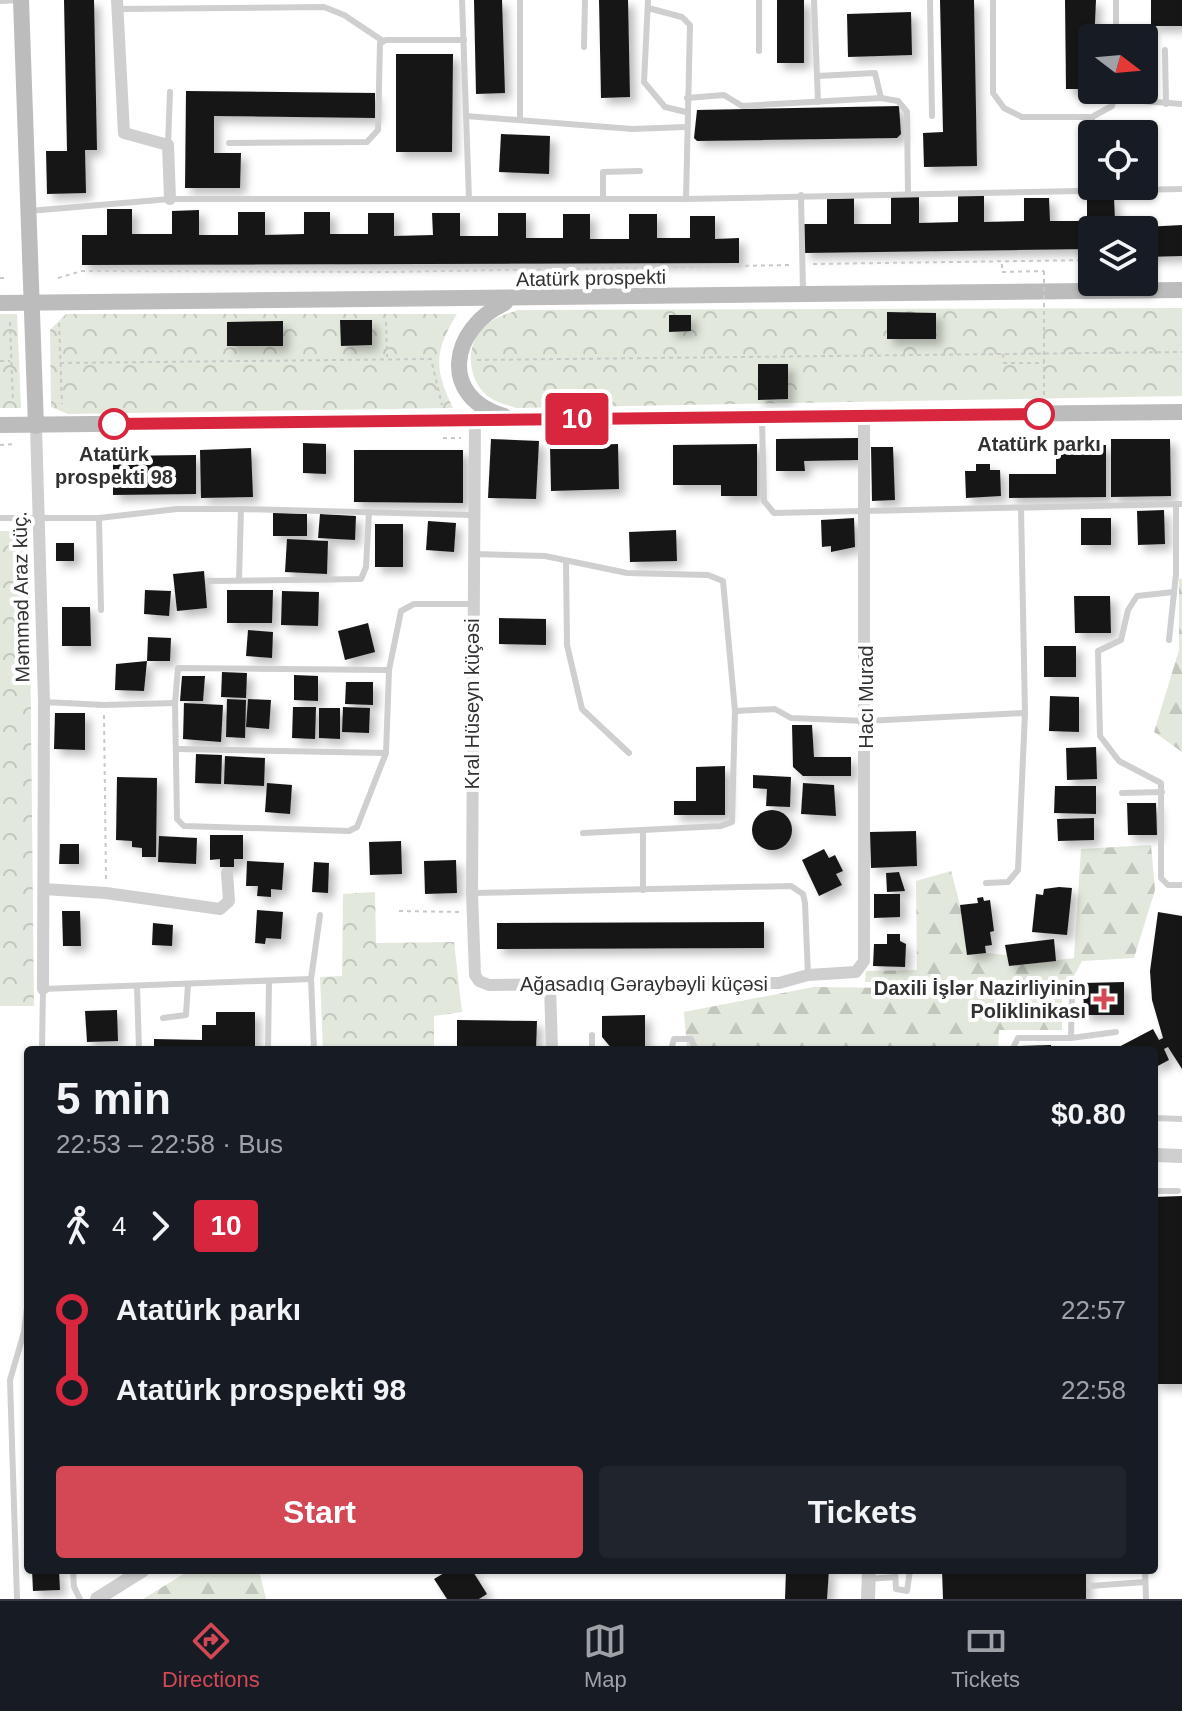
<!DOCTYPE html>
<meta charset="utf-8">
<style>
:root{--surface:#171b24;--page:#20242c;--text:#f1f3f6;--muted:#9ea1a6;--line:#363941;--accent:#d44855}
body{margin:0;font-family:Arial,sans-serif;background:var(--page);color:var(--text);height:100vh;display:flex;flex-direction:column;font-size:30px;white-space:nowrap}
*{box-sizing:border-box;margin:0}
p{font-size:26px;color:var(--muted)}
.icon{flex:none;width:44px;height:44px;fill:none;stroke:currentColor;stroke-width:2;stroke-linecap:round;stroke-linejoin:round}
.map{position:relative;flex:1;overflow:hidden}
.sheet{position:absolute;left:24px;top:1046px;width:1134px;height:528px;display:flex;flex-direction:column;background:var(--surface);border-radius:8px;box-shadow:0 2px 6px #0004}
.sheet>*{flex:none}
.badge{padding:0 16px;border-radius:6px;font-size:28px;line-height:52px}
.needle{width:52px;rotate:106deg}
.tools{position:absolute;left:1078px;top:24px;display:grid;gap:16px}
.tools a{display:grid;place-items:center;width:80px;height:80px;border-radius:8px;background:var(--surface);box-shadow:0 2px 6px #0004;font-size:40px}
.map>.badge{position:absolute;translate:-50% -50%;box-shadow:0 0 0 4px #fff}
.legs{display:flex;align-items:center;gap:12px;height:88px;padding:0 32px;font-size:26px}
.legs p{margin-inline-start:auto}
.overview{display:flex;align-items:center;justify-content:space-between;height:136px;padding:0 32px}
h1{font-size:44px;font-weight:600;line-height:60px}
.button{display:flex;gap:16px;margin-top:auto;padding:16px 32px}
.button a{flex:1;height:92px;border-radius:8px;background:var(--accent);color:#fff;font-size:32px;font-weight:600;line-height:92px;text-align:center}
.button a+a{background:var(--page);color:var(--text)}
ul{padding:0 32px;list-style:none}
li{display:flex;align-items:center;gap:28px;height:80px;font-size:30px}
li i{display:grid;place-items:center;width:12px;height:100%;margin:0 10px;background:currentColor}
li i::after{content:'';width:20px;height:20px;margin:-10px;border:6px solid;border-radius:50%;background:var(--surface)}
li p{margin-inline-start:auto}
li:first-child i{background:linear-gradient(#0000 50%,currentColor 0)}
li:last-child i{background:linear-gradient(currentColor 50%,#0000 0)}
.tab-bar{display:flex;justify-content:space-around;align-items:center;height:112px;border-top:2px solid var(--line);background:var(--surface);font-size:22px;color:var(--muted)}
.tab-bar a{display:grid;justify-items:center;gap:4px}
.tab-bar .selected{color:var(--accent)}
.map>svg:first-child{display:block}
</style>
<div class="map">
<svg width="1182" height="1599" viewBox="0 0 1182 1599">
<defs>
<pattern id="forest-firs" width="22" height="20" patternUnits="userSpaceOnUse" patternTransform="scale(2)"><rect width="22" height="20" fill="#e2e8dc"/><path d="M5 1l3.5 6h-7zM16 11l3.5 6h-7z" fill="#c2c7bd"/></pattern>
<pattern id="park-crowns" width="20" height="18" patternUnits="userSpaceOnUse" patternTransform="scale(2)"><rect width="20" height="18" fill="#e2e8dc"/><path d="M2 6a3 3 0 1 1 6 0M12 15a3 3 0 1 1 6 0" fill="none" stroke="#c2c7bd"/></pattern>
<filter id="shadow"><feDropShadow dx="6" dy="6" stdDeviation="4" flood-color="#0004"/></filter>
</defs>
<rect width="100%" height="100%" fill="#fff"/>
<g fill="url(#forest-firs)">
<path d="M1179,579H1182V752L1154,732L1179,650Z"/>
<path d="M1151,845L1155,890L1134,958L1082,961L1072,980L865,982L866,971L917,970L916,881L951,871L960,905L986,953L1007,955L1009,966L1074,958L1081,849Z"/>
<path d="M814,987L1062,990V1030H999L998,1050H687L684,1012Z"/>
<path d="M190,1570H259L266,1599H143Z"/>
</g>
<g fill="url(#park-crowns)">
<path d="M1182,308V396L516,408C508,405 498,403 492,399C468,385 463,346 484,327C493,318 506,314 518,310Z"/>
<path d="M0,314H17L21,408H0Z"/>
<path d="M66,314H457C434,351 434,369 453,408L68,414L51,407L50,330Z"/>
<path d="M0,531H29L34,1006H0Z"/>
<path d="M375,892L376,943L454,942L462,1012L434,1016V1050H323L320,977L342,976L343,894Z"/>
</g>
<g fill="#191919" filter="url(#shadow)">
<path d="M64,0H94L97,150H85L86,193L47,194L46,151H67Z"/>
<path d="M474,0H502L505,93L476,94Z"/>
<path d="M599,0H628L630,97L601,98Z"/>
<rect x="777" y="0" width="27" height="63"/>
<path d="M940,0H974L977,166L924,167L923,133L943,132Z"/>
<path d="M1065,0H1096L1092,89H1066Z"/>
<rect x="1151" y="0" width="31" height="26"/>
<path d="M911,12L912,55L848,57L847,14Z"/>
<path d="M396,54H453L452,152H396Z"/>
<path d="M186,91L375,93V118L214,116V153H241L240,188H185Z"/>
<path d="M899,106L901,134L897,138L697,141L694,138L697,110Z"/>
<path d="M501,134L550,136L549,174L499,172Z"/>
<path d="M919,196V223L958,222V196H984V222L1024,221V198H1049L1050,221H1087V197H1114L1115,220H1135L1136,230H1092V249L804,253V224H827V199L854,198V224H891V197Z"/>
<path d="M107,209H132V234H172V211L199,210V235H238V212H265V235L304,234V212H330V234H368V213H394V236L433,235L432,213H460V236H498V213H526V238H563V214H590V239H629V214H657V238H690V216H715V239L739,238V263L82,265V235H107Z"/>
<path d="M1182,225V256L1145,257L1144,227Z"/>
<path d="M887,312L936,313V339H887Z"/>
<path d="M669,315H691V331L669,332Z"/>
<path d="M340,320H372V345L341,346Z"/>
<path d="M283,321V346H227V322Z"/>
<path d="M758,364H788V399L758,400Z"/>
<path d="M858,438V460L804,461L805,471H776V439Z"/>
<path d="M491,439L539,441L536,499L488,498Z"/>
<path d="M1111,439H1170L1171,496L1111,497Z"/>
<path d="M303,443L326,444V474L303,473Z"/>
<path d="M618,444L619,489L551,491L550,446Z"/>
<path d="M757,444V496H721V485H673V445Z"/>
<path d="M1106,445V497L1009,498V474H1056V446Z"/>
<path d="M871,447H893L895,500L872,501Z"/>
<path d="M251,448L253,497L201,498L200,450Z"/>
<path d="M354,450H463V503L354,502Z"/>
<path d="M196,455V494L113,495V456Z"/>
<path d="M976,464H990V470H1000L1001,496L966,498L965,471H976Z"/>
<path d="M1164,510L1165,544L1138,545L1137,511Z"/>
<path d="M273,513L307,514V536H273Z"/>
<path d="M320,514L356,516L355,540L318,538Z"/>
<path d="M854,518L855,547L831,552V546L822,547L821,520Z"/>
<rect x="1081" y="518" width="30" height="27"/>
<path d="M428,521L456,523L454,552L426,550Z"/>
<rect x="375" y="524" width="28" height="43"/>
<path d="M676,530L677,561L630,562L629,532Z"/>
<path d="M287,539L328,541L327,574L285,572Z"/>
<rect x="56" y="543" width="18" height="18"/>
<path d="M204,571L207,608L177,611L173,574Z"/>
<path d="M145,590L171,591L169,616L144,614Z"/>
<path d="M227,590H273L272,623H227Z"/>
<path d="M282,591L319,592L318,626L281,625Z"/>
<path d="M1074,596H1110L1111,633H1075Z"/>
<path d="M62,607H90L91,646H62Z"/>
<path d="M499,618L546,619V645L499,644Z"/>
<path d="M368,623L375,652L345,660L338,631Z"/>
<path d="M248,630L273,632L272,658L246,656Z"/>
<path d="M148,637L171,638L170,661H147Z"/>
<rect x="1044" y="646" width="32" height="31"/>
<path d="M147,661L144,691L115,690L116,664Z"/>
<path d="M222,672L247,673L246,698L221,697Z"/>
<path d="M294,675L318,676V701L294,700Z"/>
<path d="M182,676H205L203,701H180Z"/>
<path d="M346,682H373V705L345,704Z"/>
<path d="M1050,696L1079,697V732L1049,731Z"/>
<path d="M227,699L246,700L245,738L226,737Z"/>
<path d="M248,699L271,700L269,729L246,727Z"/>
<path d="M184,703L223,705L221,742L183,739Z"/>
<path d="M293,707H316L315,739L292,738Z"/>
<path d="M343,707L370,708L369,733L342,732Z"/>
<path d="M319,708H340V739L319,738Z"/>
<path d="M55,713H85V750L54,749Z"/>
<path d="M792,725H812L814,757H851V776H803L793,767Z"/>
<path d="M1096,747L1097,779L1067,780L1066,748Z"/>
<path d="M196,754L222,755L221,784L195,783Z"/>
<path d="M225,756L265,758L264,786L224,784Z"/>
<path d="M725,766V815H674V801H696V767Z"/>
<path d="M753,775L791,777L790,807L766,806L767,789L753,788Z"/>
<path d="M117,777L157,778L156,857H142V848L132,847V841L116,840Z"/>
<path d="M267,783L292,785L290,814L265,812Z"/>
<path d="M803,783L834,785L836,816L801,814Z"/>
<path d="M1055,786H1096V814L1054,813Z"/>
<path d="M1127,803H1156L1157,835H1128Z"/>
<circle cx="772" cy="830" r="20"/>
<path d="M1094,818V840L1058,841L1057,819Z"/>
<path d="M916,831L917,866L871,868L870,832Z"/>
<path d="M210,835H243V859H234V867H220V859L210,860Z"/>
<path d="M159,836L197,838L196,864L158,862Z"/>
<path d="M401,841L402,874L370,875L369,842Z"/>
<path d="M60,844H79V864H59Z"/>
<path d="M824,849L829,858L835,855L843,871L836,874L842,885L819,896L802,860Z"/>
<path d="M456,860L457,893L425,894L424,861Z"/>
<path d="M247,861L284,863L282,890L271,889V897L257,896L258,886H246Z"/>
<path d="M314,862L329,863L328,893L312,892Z"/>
<path d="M899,872L905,891L887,892L886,873Z"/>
<path d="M1059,887L1072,888L1067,935L1032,932L1036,894L1043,895L1044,889Z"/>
<path d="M874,894H900V917L874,918Z"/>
<path d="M983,897L984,901L990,900L994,931L990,932L992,945L985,946L986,953L967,955L960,905L978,903L977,898Z"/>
<path d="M257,910L283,912L281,939L266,938L265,944L255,943Z"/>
<path d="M62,911H80L81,946H63Z"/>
<path d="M1158,912L1182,916V1069L1168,1047L1164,1049L1169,1060L1154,1068V1050H1113L1153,1029L1159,1040L1163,1038L1152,1000L1150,971Z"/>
<path d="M764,922V948L497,949V923Z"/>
<path d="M153,923L173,925L172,946L152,945Z"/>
<path d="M887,934H900V941L906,944L905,967L873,966L874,944H887Z"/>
<path d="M1054,939L1056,961L1009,966L1005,945Z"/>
<path d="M1124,982V1015H1084L1083,983Z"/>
<path d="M117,1010L118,1041L87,1042L85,1011Z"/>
<path d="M216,1012H255V1050H154V1039L202,1040V1025H216Z"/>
<path d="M645,1015V1050H613L602,1037V1016Z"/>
<path d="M457,1020L537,1021L536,1050H457Z"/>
<path d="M1051,1045V1050H1020V1046Z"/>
<path d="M1182,1196V1384H1154V1197Z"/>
<path d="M32,1570H59L60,1590L33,1591Z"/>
<path d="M449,1570H472L487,1594L479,1599H447L434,1579Z"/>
<path d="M786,1570H829L827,1599H785Z"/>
<path d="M942,1570H1086V1599H943Z"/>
</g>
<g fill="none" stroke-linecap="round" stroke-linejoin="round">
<g stroke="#c9c9c9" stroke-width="2" stroke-dasharray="4 4" stroke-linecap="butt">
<path d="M1144,259H1182"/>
<path d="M813,264L1092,260"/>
<path d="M1002,264V272L1044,271"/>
<path d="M0,278H5"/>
<path d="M58,278L82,271L386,272L791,265"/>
<path d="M10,322L13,404"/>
<path d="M386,322L387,357"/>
<path d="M59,323L62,404"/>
<path d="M1003,354L1004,363H1044"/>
<path d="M477,360L1182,352"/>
<path d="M0,361H10"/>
<path d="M60,363L431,359L442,405"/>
<path d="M443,438H461"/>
<path d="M0,445L14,444"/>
<path d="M104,715L106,880"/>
<path d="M399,911L459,912"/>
</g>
<g stroke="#cfcfcf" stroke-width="6">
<path d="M462,0L469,199"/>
<path d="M520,0V119"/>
<path d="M648,0L644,82L665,107L686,112"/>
<path d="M759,0V51"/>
<path d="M814,0L818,102"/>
<path d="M930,0L932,116"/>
<path d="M993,0V93L1004,108L1022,117H1092"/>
<path d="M0,1L21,0"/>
<path d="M648,8L682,17L690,25L686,199"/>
<path d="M118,9L324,7L344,15L383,41"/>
<path d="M1116,38V0"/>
<path d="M584,47L585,0"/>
<path d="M1165,50L1166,104"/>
<path d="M817,76L875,73L881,98"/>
<path d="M687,98L724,95L742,106L881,98L898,101L907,112L908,194"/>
<path d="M1116,99L1182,104"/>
<path d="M466,116L632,129L686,127"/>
<path d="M229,143L367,142L378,130L380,43L386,40H464"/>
<path d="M168,144L170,92"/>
<path d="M1089,192L1092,117L1112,106L1116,90"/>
<path d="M801,195L803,291"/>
<path d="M603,199V172L640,171"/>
<path d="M29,211L170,199H686L1182,189"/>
<path d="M762,420L764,501L774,513L1182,504"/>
<path d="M0,518H99L177,509H241L473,515"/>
<path d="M99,518L101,610"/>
<path d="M473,554L545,556L627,573L708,575L723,581L735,711L732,822L721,826L583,833"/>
<path d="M566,562L567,645L582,709L629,753"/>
<path d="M239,580L241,509"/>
<path d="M209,581L361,579L366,567L369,512"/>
<path d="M1174,592L1137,596L1128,610L1121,640L1098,651L1100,736L1119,761L1161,783V878L1168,885H1182"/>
<path d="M1169,640L1176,574V504"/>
<path d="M389,670L178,668L175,703L177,819L184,826L349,831L357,827L386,753L389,670L401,611L414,604H472"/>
<path d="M44,702L104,705L175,703"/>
<path d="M735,711L775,709L791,718L866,721L1025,713"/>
<path d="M178,749L386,753"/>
<path d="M1122,793L1162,792"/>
<path d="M643,830V890"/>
<path d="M986,883L1008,882L1018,870L1025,713L1021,508"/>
<path d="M472,893L791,886L803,894L805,903L808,975"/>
<path d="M137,986L139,1050"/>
<path d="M964,987H1060L1072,993L1071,1038H1018L1012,1050"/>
<path d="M163,1018L186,1015L188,984"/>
<path d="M592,1035V1050"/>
<path d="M1071,1038L1116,1032"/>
<path d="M42,1050L43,989L311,979"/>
<path d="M268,1050L269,981"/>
<path d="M314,1050L311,979L320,915"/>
<path d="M671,1050L674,1039H691L696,1050"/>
<path d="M1154,1118L1182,1119"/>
<path d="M1154,1191H1178"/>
<path d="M73,1570L74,1587L80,1599"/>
<path d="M895,1570L896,1589L907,1591L910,1570"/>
<path d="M1145,1570L1146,1599"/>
<path d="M868,1579L895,1577"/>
<path d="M1090,1586L1145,1582"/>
<path d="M17,1599L10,1380L24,1332L28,1300"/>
</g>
<g stroke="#cfcfcf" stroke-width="12">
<path d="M117,0L124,133L168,145L170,199"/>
<path d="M475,420L472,893L475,975L479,981L489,985L779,983L808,975L856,972L864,961V416"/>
<path d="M36,426L44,702L43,989"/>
<path d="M44,889L106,893L220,909L229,901L227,873"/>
<path d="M550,986L552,1050"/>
</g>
<g stroke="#cfcfcf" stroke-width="14">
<path d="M1154,1155L1182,1156"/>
<path d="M97,1599L143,1570"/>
<path d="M868,1599L869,1570"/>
</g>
<g stroke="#bcbcbc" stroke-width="16">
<path d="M21,0L36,426"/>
<path d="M0,303L1182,290"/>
<path d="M504,416C438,397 450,328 505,303"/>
<path d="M0,425L1182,412"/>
</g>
<path stroke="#c9c9c9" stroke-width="2" stroke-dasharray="4 4" stroke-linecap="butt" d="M1044,427V271"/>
</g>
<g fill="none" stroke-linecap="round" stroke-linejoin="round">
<defs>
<path id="line-1" d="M114,424L1039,414"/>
</defs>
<use href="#line-1" stroke="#fff" stroke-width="18"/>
<use href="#line-1" stroke="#d7263d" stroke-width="12"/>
</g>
<g fill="#fff" stroke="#d7263d" stroke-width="4">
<circle cx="1039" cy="414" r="14"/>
<circle cx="114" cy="424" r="14"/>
</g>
<path fill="#d44855" stroke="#fff" stroke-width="3" d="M1100 987h8v8h8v8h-8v8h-8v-8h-8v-8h8z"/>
<g text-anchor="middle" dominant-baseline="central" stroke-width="8" stroke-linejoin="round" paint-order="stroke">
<g font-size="20" fill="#323232" stroke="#fff">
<text transform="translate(591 278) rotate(-1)">Atatürk prospekti</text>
<text transform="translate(21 597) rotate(-91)">Məmməd Araz küç.</text>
<text transform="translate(866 697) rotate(-90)">Hacı Murad</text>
<text transform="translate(472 704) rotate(-90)">Kral Hüseyn küçəsi</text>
<text x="644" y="984">Ağasadıq Gəraybəyli küçəsi</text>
</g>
<g font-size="20" font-weight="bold" fill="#323232" stroke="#fff">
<text x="1039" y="444">Atatürk parkı</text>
<text x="114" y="454">Atatürk<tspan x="114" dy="23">prospekti 98</tspan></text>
</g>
<g font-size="20" font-weight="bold" fill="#323232" stroke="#fff" text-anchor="end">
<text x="1086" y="988">Daxili İşlər Nazirliyinin<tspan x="1086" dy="23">Poliklinikası</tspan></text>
</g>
</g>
</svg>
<div class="tools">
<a><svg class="needle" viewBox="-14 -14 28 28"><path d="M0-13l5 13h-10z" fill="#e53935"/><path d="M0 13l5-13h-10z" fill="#9ea1a6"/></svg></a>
<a><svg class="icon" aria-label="locate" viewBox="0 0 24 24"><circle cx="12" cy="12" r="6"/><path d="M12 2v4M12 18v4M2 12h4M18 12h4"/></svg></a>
<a><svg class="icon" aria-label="layers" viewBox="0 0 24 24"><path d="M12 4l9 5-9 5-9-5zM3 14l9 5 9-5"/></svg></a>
</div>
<b class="badge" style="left:577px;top:419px;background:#d7263d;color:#fff">10</b>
<section class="sheet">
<div class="overview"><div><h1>5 min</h1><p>22:53 – 22:58 · Bus</p></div><b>$0.80</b></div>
<div class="legs"><svg class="icon" aria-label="walk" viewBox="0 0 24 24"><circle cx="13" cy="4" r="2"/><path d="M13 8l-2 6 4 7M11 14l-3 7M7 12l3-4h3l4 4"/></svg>4<svg class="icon" aria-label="forward" viewBox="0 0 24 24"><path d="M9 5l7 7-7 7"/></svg><b class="badge" style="background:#d7263d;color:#fff">10</b></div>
<ul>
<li><i style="color:#d7263d"></i><b>Atatürk parkı</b><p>22:57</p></li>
<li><i style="color:#d7263d"></i><b>Atatürk prospekti 98</b><p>22:58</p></li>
</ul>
<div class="button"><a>Start</a><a>Tickets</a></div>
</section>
</div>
<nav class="tab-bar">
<a class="selected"><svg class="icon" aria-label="directions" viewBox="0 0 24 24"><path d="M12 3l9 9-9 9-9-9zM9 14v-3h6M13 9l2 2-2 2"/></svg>Directions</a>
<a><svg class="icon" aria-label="map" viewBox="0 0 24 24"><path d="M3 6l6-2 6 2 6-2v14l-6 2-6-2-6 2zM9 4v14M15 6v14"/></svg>Map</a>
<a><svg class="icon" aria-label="tickets" viewBox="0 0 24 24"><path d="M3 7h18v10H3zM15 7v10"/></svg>Tickets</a>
</nav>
